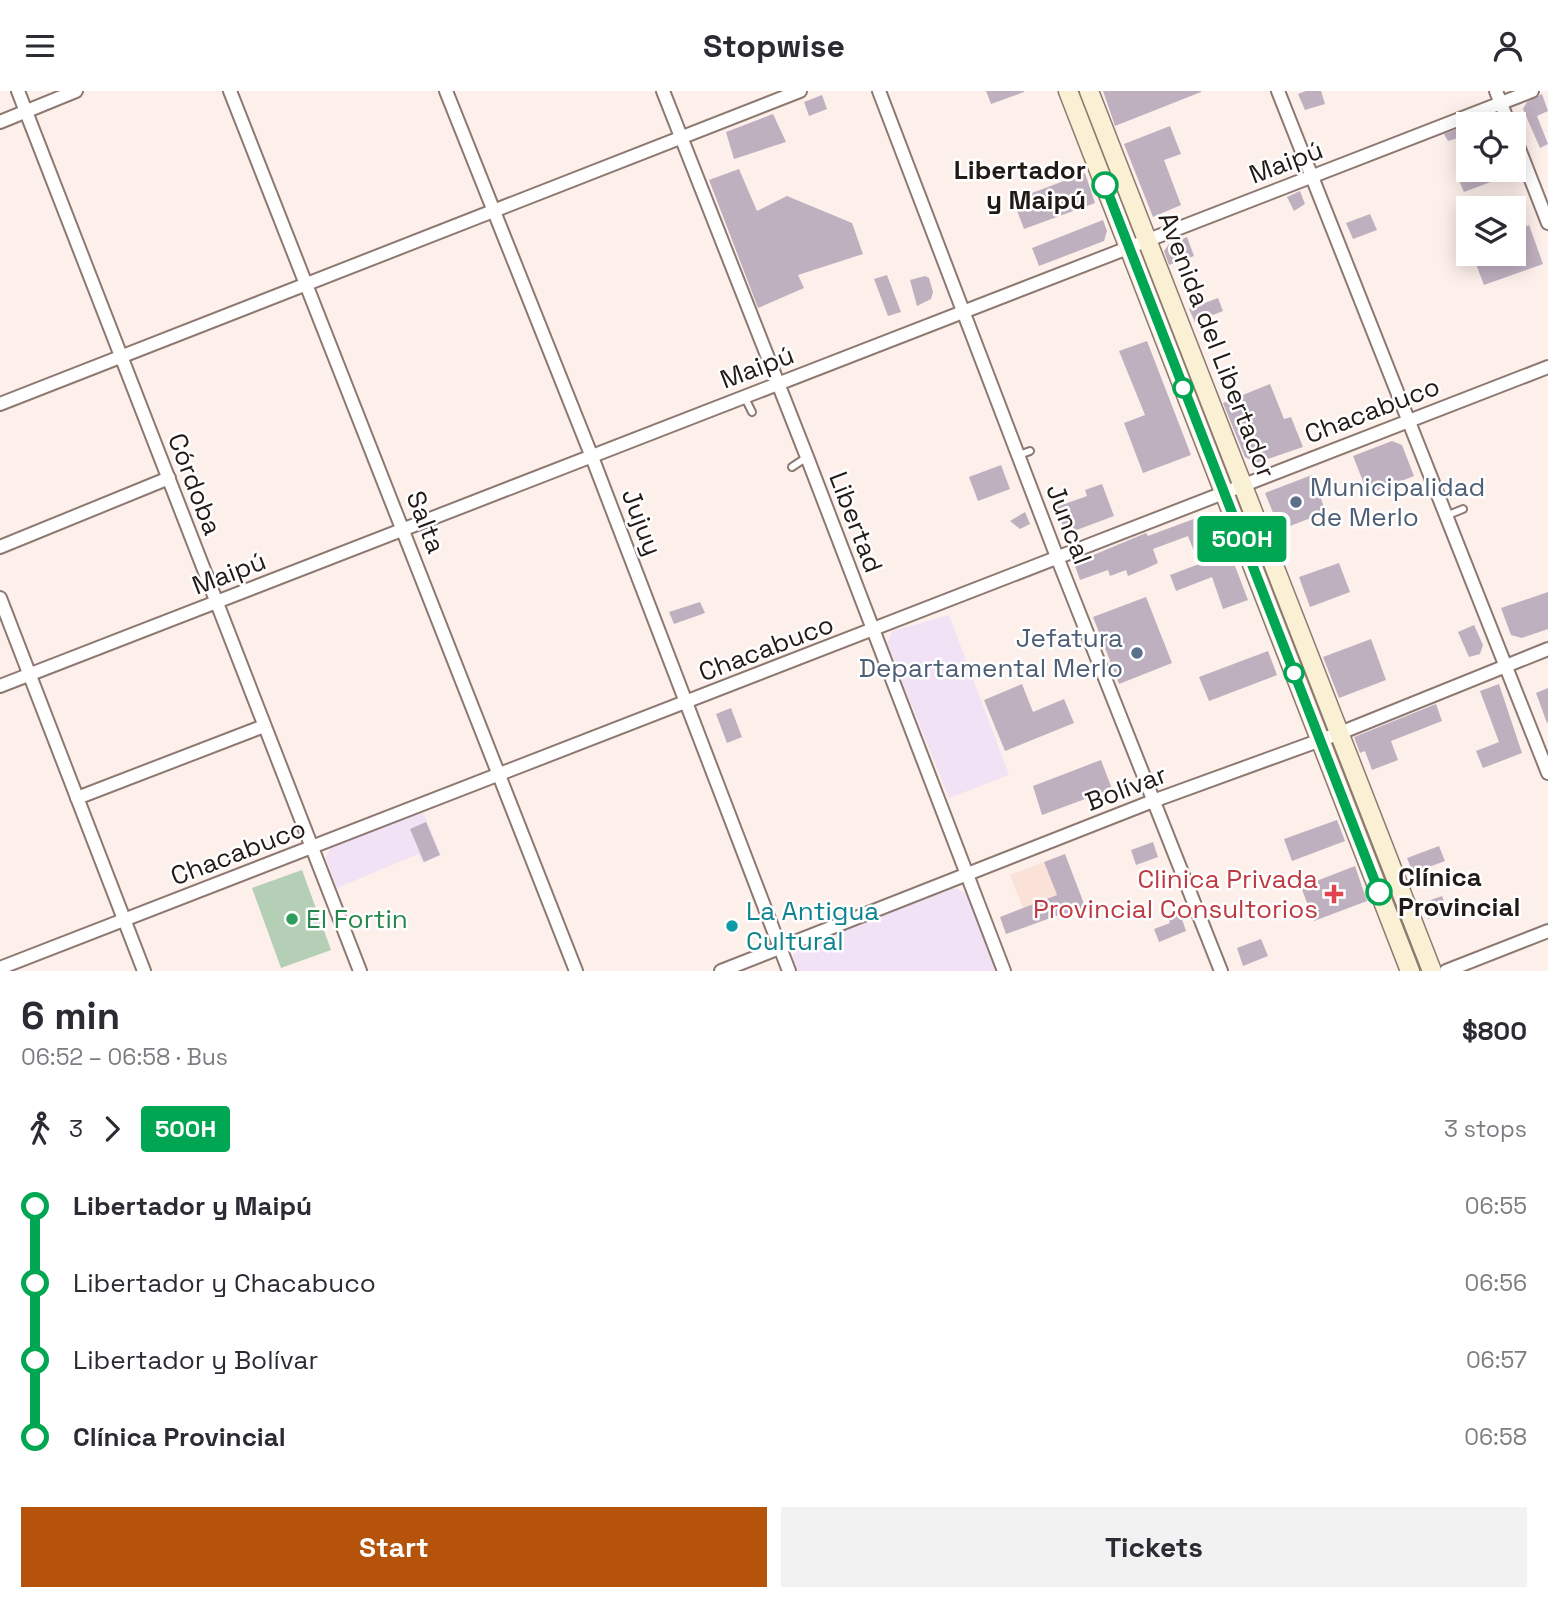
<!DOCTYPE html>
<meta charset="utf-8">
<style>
:root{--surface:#fff;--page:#f2f2f3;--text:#2b2b33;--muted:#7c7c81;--accent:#b45309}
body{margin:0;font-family:"Space Grotesk",sans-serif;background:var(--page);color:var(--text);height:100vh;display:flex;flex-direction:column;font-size:26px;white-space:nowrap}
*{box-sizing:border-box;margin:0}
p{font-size:23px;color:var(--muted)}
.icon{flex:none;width:38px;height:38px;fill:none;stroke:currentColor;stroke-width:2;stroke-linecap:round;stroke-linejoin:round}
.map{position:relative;height:880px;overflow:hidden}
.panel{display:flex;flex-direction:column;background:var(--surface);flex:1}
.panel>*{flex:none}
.badge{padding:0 14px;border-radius:5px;font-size:24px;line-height:46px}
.controls{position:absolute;left:1456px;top:21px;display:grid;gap:14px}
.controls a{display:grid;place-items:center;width:70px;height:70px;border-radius:0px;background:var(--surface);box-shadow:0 4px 18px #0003;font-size:35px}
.map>.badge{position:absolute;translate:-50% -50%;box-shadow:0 0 0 4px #fff}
.legs{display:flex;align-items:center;gap:10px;height:77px;padding:0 21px;font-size:23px}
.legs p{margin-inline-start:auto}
.summary{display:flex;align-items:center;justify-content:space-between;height:119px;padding:0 21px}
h1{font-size:38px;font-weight:600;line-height:52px}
.action{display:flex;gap:14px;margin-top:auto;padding:14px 21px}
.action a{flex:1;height:80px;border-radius:0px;background:var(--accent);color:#fff;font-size:28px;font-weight:600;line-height:80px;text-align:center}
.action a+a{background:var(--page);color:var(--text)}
ul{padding:0 21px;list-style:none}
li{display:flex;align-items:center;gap:24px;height:77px;font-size:26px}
li i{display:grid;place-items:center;width:10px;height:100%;margin:0 9px;background:currentColor}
li i::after{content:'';width:18px;height:18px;margin:-9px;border:5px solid;border-radius:50%;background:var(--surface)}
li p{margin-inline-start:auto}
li:first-child i{background:linear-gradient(#0000 50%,currentColor 0)}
li:last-child i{background:linear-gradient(currentColor 50%,#0000 0)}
header{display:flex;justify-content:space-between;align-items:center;height:91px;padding:0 21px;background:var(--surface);font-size:32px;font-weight:600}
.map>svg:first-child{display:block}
</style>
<header><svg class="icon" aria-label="menu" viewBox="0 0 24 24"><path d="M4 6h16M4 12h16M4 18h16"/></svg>Stopwise<svg class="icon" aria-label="person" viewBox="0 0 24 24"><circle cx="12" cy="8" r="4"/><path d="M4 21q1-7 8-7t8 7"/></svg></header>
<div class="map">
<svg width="1548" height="880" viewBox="0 0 1548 880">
<rect width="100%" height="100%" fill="#fdefea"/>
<g fill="#f2e2f5">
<path d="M949,524L1009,684L949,707L887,552L893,540Z"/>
<path d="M423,721L441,764L423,772L418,763L337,797L326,767L330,757Z"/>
<path d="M954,797L966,802L997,880H796L792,868L795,858Z"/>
</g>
<path fill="#fbe2d9" d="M1044,771L1057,804L1023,817L1010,784Z"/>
<path fill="#b4cfb6" d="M302,779L331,859L281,877L252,797Z"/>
<g fill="#bfb0c0">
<path d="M986,0H1024V1L991,13Z"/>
<path d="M1103,0H1201V1L1115,35Z"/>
<path d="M1306,0H1321L1325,13L1305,19L1298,3Z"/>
<path d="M1542,3L1548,20L1537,25L1548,53L1540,57L1523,18L1527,11Z"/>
<path d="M822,4L827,18L809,25L804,11Z"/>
<path d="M773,23L786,51L734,68L726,41Z"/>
<path d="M1468,34V44L1448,50L1444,43Z"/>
<path d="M1170,35L1181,63L1164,69L1181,114L1153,126L1124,53Z"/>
<path d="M739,78L757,120L787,105L852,132L863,163L798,184L804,197L758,217L709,89Z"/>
<path d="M1476,79H1491L1496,89L1464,101L1458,87Z"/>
<path d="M1085,82L1095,112L1024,138L1013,109Z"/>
<path d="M1300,100L1305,113L1294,120L1287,106Z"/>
<path d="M1514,117L1522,137L1529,134L1543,173L1484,194L1472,163H1514Z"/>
<path d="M1370,123L1377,139L1353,148L1346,132Z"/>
<path d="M1103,129L1107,140L1104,150L1039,175L1032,157Z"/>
<path d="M1187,146L1194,165L1169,174L1164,160L1169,153Z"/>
<path d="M887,184L901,221L888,225L874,188Z"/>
<path d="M925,185L929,187L933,201L931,208L917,215L910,189Z"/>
<path d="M1218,207L1223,220L1195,231L1189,218Z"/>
<path d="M1147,250L1191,364L1143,382L1124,332L1145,324L1119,260Z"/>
<path d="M1270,293L1284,328L1291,326L1303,356L1256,372L1245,366L1223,312Z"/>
<path d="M1392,350L1402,354L1414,385L1368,403L1353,365Z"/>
<path d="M1001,374L1010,398L978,410L969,386Z"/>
<path d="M1312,384L1326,421L1280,439L1265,402Z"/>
<path d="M1102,393L1114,425L1074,440L1063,435L1056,416L1087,405L1085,399Z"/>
<path d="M1025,421L1030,433L1020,438L1010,430Z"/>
<path d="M1207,423L1217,428L1248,509L1223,518L1212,486L1176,500L1170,484L1199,473L1188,445L1153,458L1158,472L1145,478L1128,485L1126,479L1110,485L1108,479L1080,489L1074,472L1146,442L1148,445Z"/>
<path d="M1339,472L1350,501L1310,516L1299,486Z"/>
<path d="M1548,501V538L1522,547L1511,544L1501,517Z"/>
<path d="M1146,506L1172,572L1119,593L1093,526Z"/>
<path d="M700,511L705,522L674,533L669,521Z"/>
<path d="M1474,534L1483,554L1480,563L1469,566L1458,541Z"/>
<path d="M1371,548L1386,589L1339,607L1323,566Z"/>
<path d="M1268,560L1277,584L1209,610L1199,586Z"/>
<path d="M1022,593L1033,621L1064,608L1074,632L1005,660L984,609Z"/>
<path d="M1499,593L1522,662L1483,677L1476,660L1499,651L1480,600Z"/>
<path d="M1548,597V631L1547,632L1536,602Z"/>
<path d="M1436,613L1442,630L1391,650L1398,669L1372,679L1365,660L1360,662L1354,646Z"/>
<path d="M731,617L742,646L727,652L716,623Z"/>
<path d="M1101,669L1112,698L1042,724L1033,695Z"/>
<path d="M1337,729L1345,750L1292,770L1284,748Z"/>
<path d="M426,731L440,764L424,771L410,738Z"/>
<path d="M1153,751L1158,766L1136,774L1131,759Z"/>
<path d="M1439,755L1445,770L1413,782L1407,767Z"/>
<path d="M1065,763L1086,818L1065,826L1064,822L1006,843L1000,826L1057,804L1044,771Z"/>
<path d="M1355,775L1367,810L1314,830L1301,796Z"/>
<path d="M1442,805L1448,821L1428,828L1422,812Z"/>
<path d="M1180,822L1186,840L1159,851L1154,838L1170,832L1168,827Z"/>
<path d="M1261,848L1268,865L1243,875L1237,857Z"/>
</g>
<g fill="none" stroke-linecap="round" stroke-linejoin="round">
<defs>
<g id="lane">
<path d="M745,307L752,321"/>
<path d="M1019,364L1030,360"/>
<path d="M792,376L807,366"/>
<path d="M1446,425L1463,418"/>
</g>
<g id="street">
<path d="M18,0L360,880"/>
<path d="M230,0L576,880"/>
<path d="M446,0L592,366L789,880"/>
<path d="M663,0L807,366L1004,880"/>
<path d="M879,0L1057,466L1221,880"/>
<path d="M1278,0L1548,682"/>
<path d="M1496,0L1509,33"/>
<path d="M0,31L76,0"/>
<path d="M1514,45L1548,132"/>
<path d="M0,313L800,0"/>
<path d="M0,456L169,387"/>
<path d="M0,507L144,880"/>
<path d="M0,595L1532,0"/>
<path d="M77,707L264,635"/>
<path d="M0,877L1548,276"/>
<path d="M721,880L1153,710L1340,642L1548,558"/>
<path d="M1446,880L1548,840"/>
</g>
<g id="secondary">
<path d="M1068,0L1410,880"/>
<path d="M1089,0L1432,880"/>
</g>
</defs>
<use href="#lane" stroke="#8d7971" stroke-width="10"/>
<use href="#street" stroke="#8d7971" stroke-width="16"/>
<use href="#secondary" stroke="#8d7971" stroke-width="21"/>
<use href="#lane" stroke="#fff" stroke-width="6"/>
<use href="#street" stroke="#fff" stroke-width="12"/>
<use href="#secondary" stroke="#faf1d5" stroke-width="18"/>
</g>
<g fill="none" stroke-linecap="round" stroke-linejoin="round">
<defs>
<path id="line-1" d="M1105,94L1379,801"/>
</defs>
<use href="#line-1" stroke="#fff" stroke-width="16"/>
<use href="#line-1" stroke="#00a651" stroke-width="10"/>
</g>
<g fill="#fff" stroke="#00a651" stroke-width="3.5">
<circle cx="1105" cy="94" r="12"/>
<circle cx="1183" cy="297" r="9"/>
<circle cx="1294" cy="582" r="9"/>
<circle cx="1379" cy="801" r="12"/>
</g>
<g fill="#5c6f8a" stroke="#fff" stroke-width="2.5">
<circle cx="1296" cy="411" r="7"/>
<circle cx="1137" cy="562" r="7"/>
</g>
<path fill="#e0444e" stroke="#fff" stroke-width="2.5" d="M1330.5 792.5h7v7h7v7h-7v7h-7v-7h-7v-7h7z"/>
<circle fill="#2e9e5b" stroke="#fff" stroke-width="2.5" cx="292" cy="828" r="7"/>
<circle fill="#0f9aa8" stroke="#fff" stroke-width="2.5" cx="732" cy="835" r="7"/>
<g text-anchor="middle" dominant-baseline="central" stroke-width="5" stroke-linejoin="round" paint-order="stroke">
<g font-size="26" fill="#221a17" stroke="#fff">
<text transform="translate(1286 71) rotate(-21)">Maipú</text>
<text transform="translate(1217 254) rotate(69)">Avenida del Libertador</text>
<text transform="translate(757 276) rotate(-21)">Maipú</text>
<text transform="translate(1372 319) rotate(-21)">Chacabuco</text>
<text transform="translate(195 393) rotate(69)">Córdoba</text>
<text transform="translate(426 431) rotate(69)">Salta</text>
<text transform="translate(642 431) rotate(69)">Jujuy</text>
<text transform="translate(856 431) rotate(69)">Libertad</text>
<text transform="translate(1069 433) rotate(69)">Juncal</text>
<text transform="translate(229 482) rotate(-21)">Maipú</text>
<text transform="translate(766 557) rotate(-21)">Chacabuco</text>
<text transform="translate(1126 697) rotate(-21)">Bolívar</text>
<text transform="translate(238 761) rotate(-21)">Chacabuco</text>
</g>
<g font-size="26" font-weight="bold" fill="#221a17" stroke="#fff" text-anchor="end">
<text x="1086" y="79">Libertador<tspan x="1086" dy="30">y Maipú</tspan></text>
<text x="1398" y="786" text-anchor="start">Clínica<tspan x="1398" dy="30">Provincial</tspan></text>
</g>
<g font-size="26" fill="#4e5e75" stroke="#fff" text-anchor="start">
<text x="1310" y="396">Municipalidad<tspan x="1310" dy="30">de Merlo</tspan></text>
<text x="1123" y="547" text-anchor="end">Jefatura<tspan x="1123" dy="30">Departamental Merlo</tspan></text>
</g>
<g font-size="26" fill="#be3a42" stroke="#fff" text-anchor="end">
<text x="1318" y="788">Clinica Privada<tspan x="1318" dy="30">Provincial Consultorios</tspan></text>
</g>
<g font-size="26" fill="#0d838f" stroke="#fff" text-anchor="start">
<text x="746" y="820">La Antigua<tspan x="746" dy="30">Cultural</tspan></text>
</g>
<g font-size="26" fill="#27864d" stroke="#fff" text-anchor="start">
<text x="306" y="828">El Fortin</text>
</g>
</g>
</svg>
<div class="controls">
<a><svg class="icon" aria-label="locate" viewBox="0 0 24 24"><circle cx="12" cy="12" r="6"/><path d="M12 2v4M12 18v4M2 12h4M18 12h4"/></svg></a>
<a><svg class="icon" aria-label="layers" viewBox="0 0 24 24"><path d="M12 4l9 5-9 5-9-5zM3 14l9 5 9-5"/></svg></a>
</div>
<b class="badge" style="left:1242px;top:448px;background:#00a651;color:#fff">500H</b>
</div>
<section class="panel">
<div class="summary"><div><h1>6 min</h1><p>06:52 – 06:58 · Bus</p></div><b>$800</b></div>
<div class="legs"><svg class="icon" aria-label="walk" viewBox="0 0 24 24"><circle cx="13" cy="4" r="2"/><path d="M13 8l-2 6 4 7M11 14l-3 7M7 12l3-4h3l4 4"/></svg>3<svg class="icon" aria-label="forward" viewBox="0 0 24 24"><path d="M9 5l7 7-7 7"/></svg><b class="badge" style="background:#00a651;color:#fff">500H</b><p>3 stops</p></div>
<ul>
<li><i style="color:#00a651"></i><b>Libertador y Maipú</b><p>06:55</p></li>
<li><i style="color:#00a651"></i><span>Libertador y Chacabuco</span><p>06:56</p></li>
<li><i style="color:#00a651"></i><span>Libertador y Bolívar</span><p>06:57</p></li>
<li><i style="color:#00a651"></i><b>Clínica Provincial</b><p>06:58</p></li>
</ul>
<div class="action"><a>Start</a><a>Tickets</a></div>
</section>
